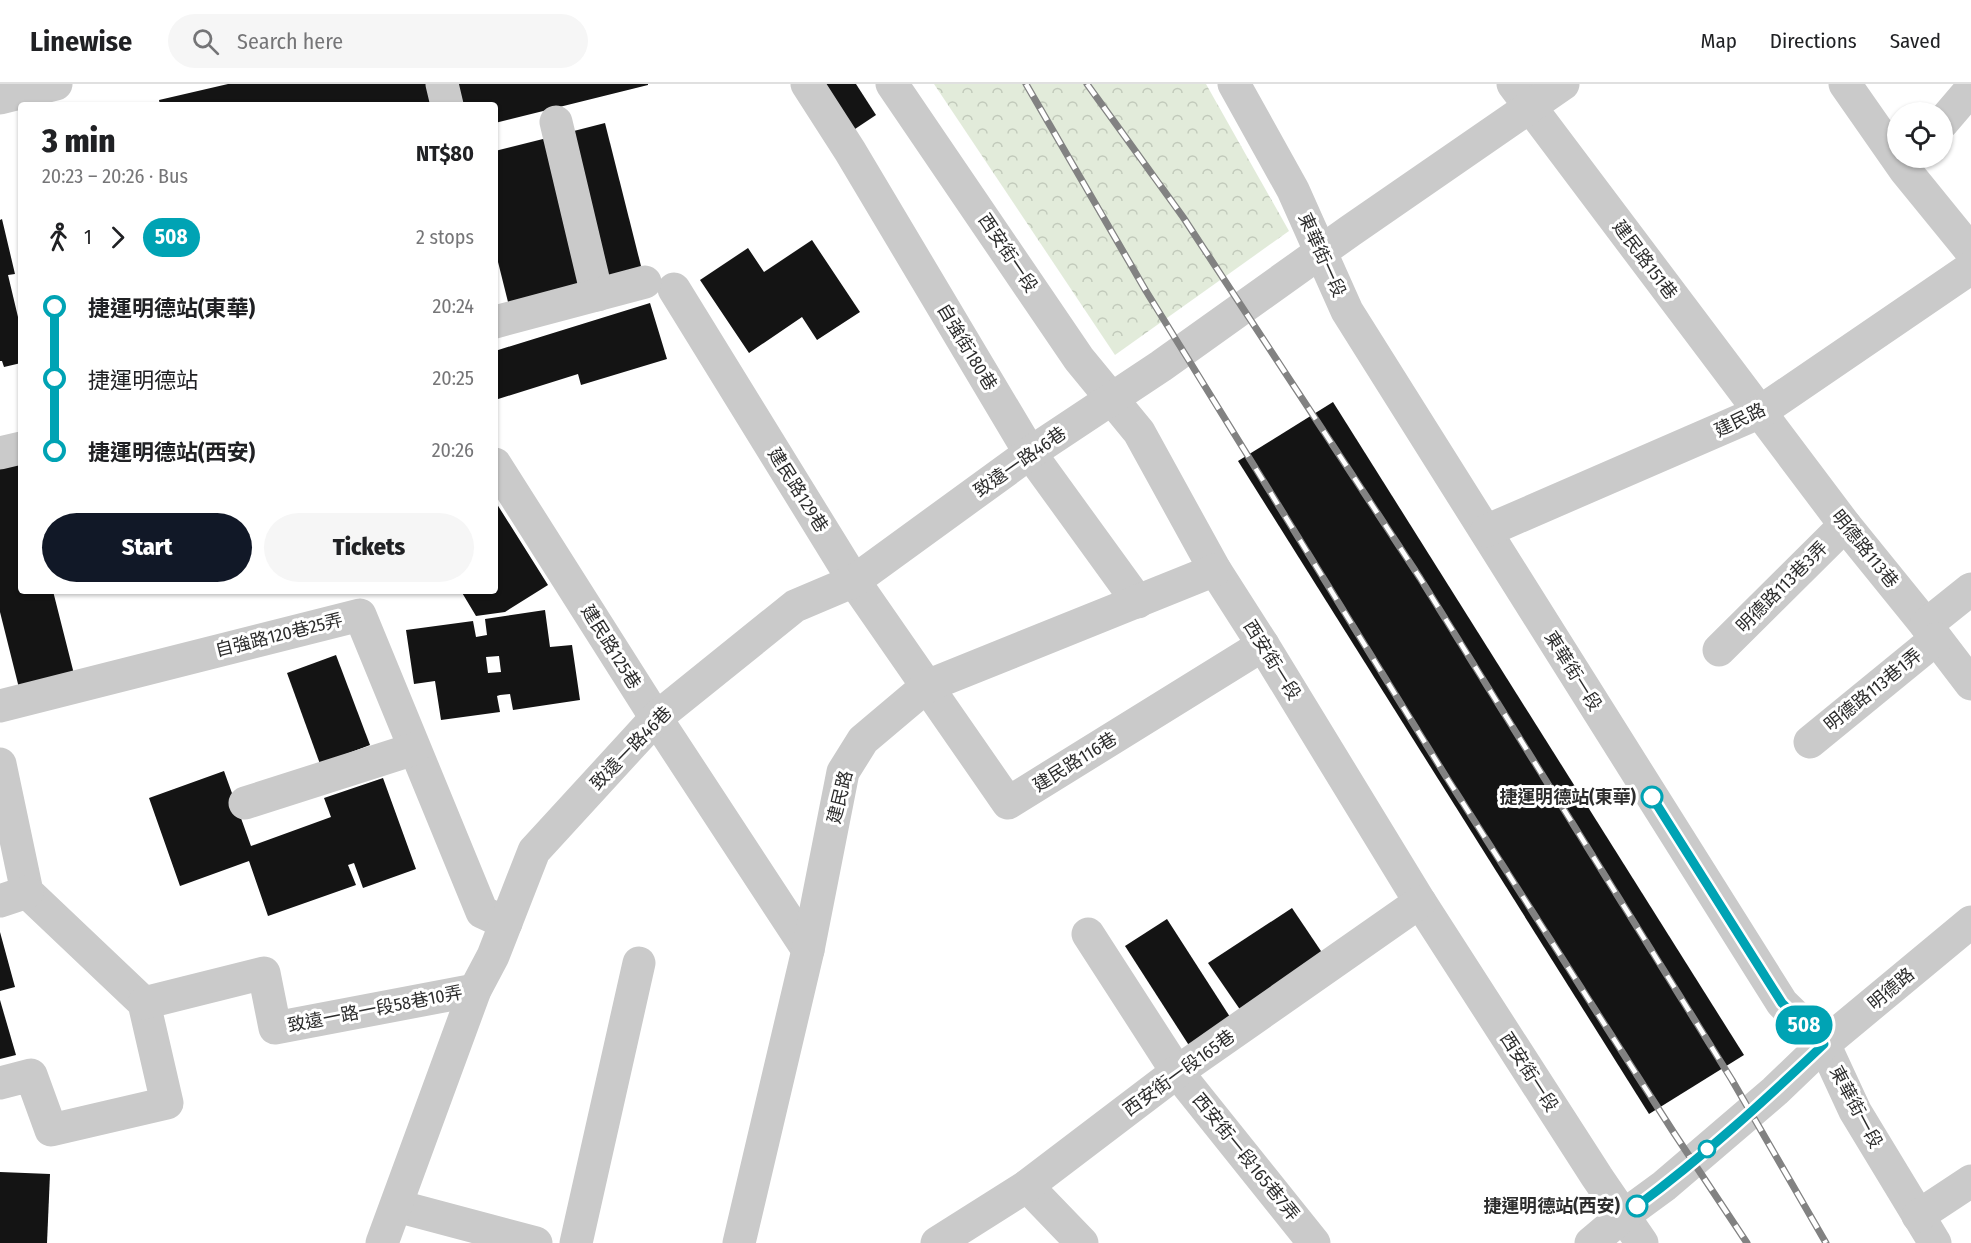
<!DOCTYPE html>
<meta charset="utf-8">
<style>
:root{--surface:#fff;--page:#f6f6f6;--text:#202124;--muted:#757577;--line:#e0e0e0;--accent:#111827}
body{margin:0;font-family:"Fira Sans Condensed","Noto Sans TC",sans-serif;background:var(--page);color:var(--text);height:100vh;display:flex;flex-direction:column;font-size:22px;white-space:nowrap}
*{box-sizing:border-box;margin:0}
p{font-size:20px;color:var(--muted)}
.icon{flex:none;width:33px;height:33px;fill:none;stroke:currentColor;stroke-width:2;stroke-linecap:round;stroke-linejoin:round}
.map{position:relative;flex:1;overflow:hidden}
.drawer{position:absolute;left:18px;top:18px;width:480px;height:492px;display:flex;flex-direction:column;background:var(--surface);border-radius:6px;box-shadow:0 2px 4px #0004}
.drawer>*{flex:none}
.badge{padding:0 12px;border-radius:20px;font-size:21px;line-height:39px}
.buttons{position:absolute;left:1887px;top:18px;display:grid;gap:12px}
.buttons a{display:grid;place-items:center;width:66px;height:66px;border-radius:50%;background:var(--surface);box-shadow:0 2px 4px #0004;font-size:30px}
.map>.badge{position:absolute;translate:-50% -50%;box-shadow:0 0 0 3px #fff}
.legs{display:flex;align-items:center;gap:9px;height:66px;padding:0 24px;font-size:20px}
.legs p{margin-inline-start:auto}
.summary{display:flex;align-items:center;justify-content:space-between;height:102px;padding:0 24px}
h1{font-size:33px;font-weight:800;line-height:45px}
.primary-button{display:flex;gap:12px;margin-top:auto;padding:12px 24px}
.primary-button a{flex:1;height:69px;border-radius:36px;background:var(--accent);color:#fff;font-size:24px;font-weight:800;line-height:69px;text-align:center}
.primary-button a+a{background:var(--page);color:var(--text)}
ul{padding:0 24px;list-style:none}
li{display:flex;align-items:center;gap:21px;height:72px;font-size:22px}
li i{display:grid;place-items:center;width:9px;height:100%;margin:0 8px;background:currentColor}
li i::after{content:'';width:15px;height:15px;margin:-8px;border:4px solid;border-radius:50%;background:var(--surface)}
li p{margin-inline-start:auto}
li:first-child i{background:linear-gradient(#0000 50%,currentColor 0)}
li:last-child i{background:linear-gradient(currentColor 50%,#0000 0)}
header{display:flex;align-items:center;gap:36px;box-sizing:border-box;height:84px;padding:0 30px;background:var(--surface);border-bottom:2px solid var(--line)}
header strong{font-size:28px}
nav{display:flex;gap:33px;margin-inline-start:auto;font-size:21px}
.search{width:420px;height:54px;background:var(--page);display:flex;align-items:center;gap:15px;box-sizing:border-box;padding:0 21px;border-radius:33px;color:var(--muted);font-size:22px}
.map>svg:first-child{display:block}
</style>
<header>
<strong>Linewise</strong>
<div class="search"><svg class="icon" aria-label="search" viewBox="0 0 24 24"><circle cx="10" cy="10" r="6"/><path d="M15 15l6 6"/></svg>Search here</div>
<nav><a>Map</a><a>Directions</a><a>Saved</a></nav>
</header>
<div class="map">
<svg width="1971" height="1159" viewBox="0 0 1971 1159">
<defs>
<pattern id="park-crowns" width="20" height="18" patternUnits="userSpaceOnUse" patternTransform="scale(1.5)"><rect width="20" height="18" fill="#e2ebda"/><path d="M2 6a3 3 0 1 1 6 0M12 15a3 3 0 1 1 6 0" fill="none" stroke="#c2cabb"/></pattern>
</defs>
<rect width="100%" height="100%" fill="#fff"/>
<path fill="url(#park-crowns)" d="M934,0H1206L1289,147L1115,271Z"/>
<g fill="#141414" fill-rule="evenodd">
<path d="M228,0H433L438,21H160L159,16Z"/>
<path d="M453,0H648V1L495,39V21H459Z"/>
<path d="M821,0H856L876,31L852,47Z"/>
<path d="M605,39L643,190L604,200L566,49Z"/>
<path d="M547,54L585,208L510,226L495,166V67Z"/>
<path d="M2,135L15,190L8,191L18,233H21V279L4,283L2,277H0V136Z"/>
<path d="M812,156L860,228L817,256L802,233L749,269L700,196L748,164L764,188Z"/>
<path d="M650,219L667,275L581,301L578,290L495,316V267Z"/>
<path d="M1333,318L1744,971L1649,1030L1238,377Z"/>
<path d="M21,380V507H53L74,590L19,604L0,528V385Z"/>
<path d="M495,417L548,501L505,528L476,532L461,507H495Z"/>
<path d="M545,526L550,563L572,561L580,616L513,626L510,610L500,611L497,612L500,628L441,636L435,597L414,600L406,546L473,537L476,553L487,551L485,535ZM499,572L501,588L488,589L486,573Z"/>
<path d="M336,571L370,661L320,680L287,589Z"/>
<path d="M224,687L251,762L331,733L324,714L383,694L416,785L363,804L354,779L348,781L356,801L268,832L249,777L180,802L149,714Z"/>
<path d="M1292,824L1325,873L1241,927L1208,879Z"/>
<path d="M1167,835L1232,936L1190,963L1125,862Z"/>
<path d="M0,848L15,903L0,907Z"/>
<path d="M0,916L16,971L0,975Z"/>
<path d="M0,1088L50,1090L47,1159H0Z"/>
</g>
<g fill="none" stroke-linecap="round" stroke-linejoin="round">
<g stroke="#cacaca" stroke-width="33">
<path d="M442,0L447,21"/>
<path d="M807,0L850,67L1030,369L1138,518"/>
<path d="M892,0L1079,275L1139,348L1215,486L1263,561L1420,818L1597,1093L1642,1159"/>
<path d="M1234,0L1293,106L1347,227L1782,919L1824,960L1855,1027L1935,1159"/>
<path d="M1513,0L1845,441L1926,541L1971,600"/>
<path d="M1845,0L1905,86L1971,167"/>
<path d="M0,14L56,0"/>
<path d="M556,38L597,211"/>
<path d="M1942,39L1971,5"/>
<path d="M674,205L854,497L1008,719L1263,561"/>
<path d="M495,238L645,198"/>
<path d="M0,369L21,364"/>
<path d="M495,380L656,634L808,866"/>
<path d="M1486,447L1760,328L1971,184"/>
<path d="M1926,541L1971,505"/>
<path d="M1719,566L1845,441"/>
<path d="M0,622L360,531L482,828L506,839"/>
<path d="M1810,658L1936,555"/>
<path d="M0,680L27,808L144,919L167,1019L51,1046L31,991L0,999"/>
<path d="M245,719L414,665"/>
<path d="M0,817L27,808"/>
<path d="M1088,850L1177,988L1314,1159"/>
<path d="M144,919L264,889L275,944L475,906"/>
<path d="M1027,1102L1082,1159"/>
<path d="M397,1122L536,1159"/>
<path d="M1918,1132L1971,1097"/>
<path d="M382,1159L475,906L493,872L534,767L656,634L795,522L854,497L1030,369L1161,282L1350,147L1563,0"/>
<path d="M576,1159L639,879"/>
<path d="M739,1159L808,866L843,688L863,656L927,602L1215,486"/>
<path d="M937,1159L1027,1102L1177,988L1420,818"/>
<path d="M1591,1159L1623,1132L1664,1102L1775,1007L1824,960L1971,838"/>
</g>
<defs>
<g id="rail">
<path d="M1026,0L1146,207L1445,691L1674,1049L1747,1159"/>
<path d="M1087,0L1183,133L1420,494L1732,996L1826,1159"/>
</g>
</defs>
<use href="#rail" stroke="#828282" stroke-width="7"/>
<use href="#rail" stroke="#fff" stroke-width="4.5" stroke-dasharray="14" stroke-linecap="butt"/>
</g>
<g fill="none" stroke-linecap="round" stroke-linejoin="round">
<defs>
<path id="line-1" d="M1637,1122C1703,1073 1764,1017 1824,960L1782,919L1652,713"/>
</defs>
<use href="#line-1" stroke="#fff" stroke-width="14"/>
<use href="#line-1" stroke="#00a3b4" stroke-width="9"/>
</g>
<g fill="#fff" stroke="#00a3b4" stroke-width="3">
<circle cx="1652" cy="713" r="10"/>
<circle cx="1707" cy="1065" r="8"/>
<circle cx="1637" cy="1122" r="10"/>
</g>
<g text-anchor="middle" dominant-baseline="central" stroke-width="6" stroke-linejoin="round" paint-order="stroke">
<g font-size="18" fill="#2d2d2d" stroke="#fff">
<text transform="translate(1008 169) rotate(56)">西安街一段</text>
<text transform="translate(1322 171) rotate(66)">東華街一段</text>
<text transform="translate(1645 176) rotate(53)">建民路151巷</text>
<text transform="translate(967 263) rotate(59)">自強街180巷</text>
<text transform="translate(1740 336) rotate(-26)">建民路</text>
<text transform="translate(1020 378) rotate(-35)">致遠一路46巷</text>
<text transform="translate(798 406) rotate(58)">建民路129巷</text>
<text transform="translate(1865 465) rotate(51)">明德路113巷</text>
<text transform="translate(1782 503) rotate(-45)">明德路113巷3弄</text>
<text transform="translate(279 551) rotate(-14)">自強路120巷25弄</text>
<text transform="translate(611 563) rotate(58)">建民路125巷</text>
<text transform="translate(1272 576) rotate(58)">西安街一段</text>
<text transform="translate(1573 587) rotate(58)">東華街一段</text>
<text transform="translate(1873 606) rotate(-39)">明德路113巷1弄</text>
<text transform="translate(631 664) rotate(-46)">致遠一路46巷</text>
<text transform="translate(1075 678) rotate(-32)">建民路116巷</text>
<text transform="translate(840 713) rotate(-76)">建民路</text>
<text transform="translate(1891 905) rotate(-40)">明德路</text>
<text transform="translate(375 925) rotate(-11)">致遠一路一段58巷10弄</text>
<text transform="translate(1529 988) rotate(57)">西安街一段</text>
<text transform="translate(1179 989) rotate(-36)">西安街一段165巷</text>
<text transform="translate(1856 1023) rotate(62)">東華街一段</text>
<text transform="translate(1246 1073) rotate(51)">西安街一段165巷7弄</text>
</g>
<g font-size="18" font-weight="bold" fill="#2d2d2d" stroke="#fff" text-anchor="end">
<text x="1636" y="713">捷運明德站(東華)</text>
<text x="1620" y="1122">捷運明德站(西安)</text>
</g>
</g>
</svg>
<div class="buttons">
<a><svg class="icon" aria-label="locate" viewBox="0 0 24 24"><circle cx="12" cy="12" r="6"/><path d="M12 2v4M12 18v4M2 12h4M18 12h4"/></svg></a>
</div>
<b class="badge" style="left:1804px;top:941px;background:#00a3b4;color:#fff">508</b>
<section class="drawer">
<div class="summary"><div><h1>3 min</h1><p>20:23 – 20:26 · Bus</p></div><b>NT$80</b></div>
<div class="legs"><svg class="icon" aria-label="walk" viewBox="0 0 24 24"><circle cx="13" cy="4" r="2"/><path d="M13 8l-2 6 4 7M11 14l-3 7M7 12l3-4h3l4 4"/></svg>1<svg class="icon" aria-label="forward" viewBox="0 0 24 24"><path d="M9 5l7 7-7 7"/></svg><b class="badge" style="background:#00a3b4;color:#fff">508</b><p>2 stops</p></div>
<ul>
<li><i style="color:#00a3b4"></i><b>捷運明德站(東華)</b><p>20:24</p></li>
<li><i style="color:#00a3b4"></i><span>捷運明德站</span><p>20:25</p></li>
<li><i style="color:#00a3b4"></i><b>捷運明德站(西安)</b><p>20:26</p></li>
</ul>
<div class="primary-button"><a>Start</a><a>Tickets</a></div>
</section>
</div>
